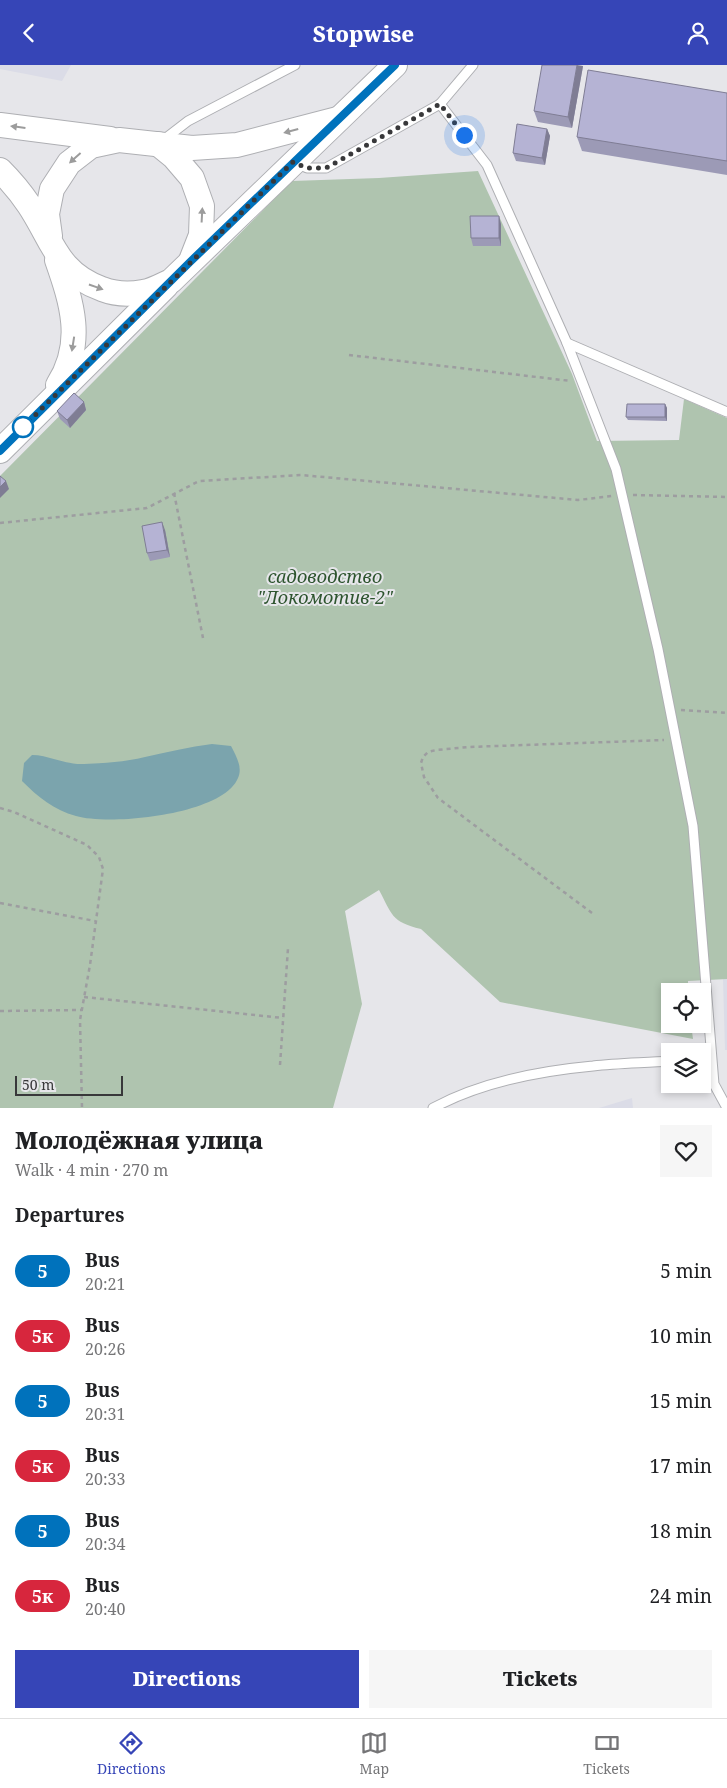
<!DOCTYPE html>
<meta charset="utf-8">
<style>
:root{--surface:#fff;--page:#f6f6f6;--text:#202124;--muted:#757577;--line:#e0e0e0;--accent:#3645b7}
body{margin:0;font-family:"Noto Serif",serif;background:var(--page);color:var(--text);height:100vh;display:flex;flex-direction:column;font-size:19px;white-space:nowrap}
*{box-sizing:border-box;margin:0}
p{font-size:16px;color:var(--muted)}
.icon{flex:none;width:28px;height:28px;fill:none;stroke:currentColor;stroke-width:2;stroke-linecap:round;stroke-linejoin:round}
.map{position:relative;height:1043px;overflow:hidden}
.sheet{display:flex;flex-direction:column;background:var(--surface);flex:1}
.sheet>*{flex:none}
.badge{padding:0 10px;border-radius:16px;font-size:18px;line-height:32px}
.controls{position:absolute;left:661px;top:918px;display:grid;gap:10px}
.controls a{display:grid;place-items:center;width:50px;height:50px;border-radius:0px;background:var(--surface);box-shadow:0 2px 8px #0003;font-size:25px}
.scale{position:absolute;left:15px;bottom:12px;width:108px;box-sizing:border-box;padding-left:5px;border:2px solid #38383a;border-top:0;font-size:14px;line-height:18px;white-space:nowrap;color:#38383a;-webkit-text-stroke:4px #e6e6ea;paint-order:stroke}
.you{position:absolute;width:25px;height:25px;margin:-12px;border:4px solid #fff;border-radius:50%;background:#1a73e8;box-shadow:0 0 0 8px #1a73e833}
.map>.badge{position:absolute;translate:-50% -50%;box-shadow:0 0 0 2px #fff}
h2{padding:0 15px;font-size:19px;line-height:45px}
.round{display:grid;place-items:center;flex:none;width:52px;height:52px;border-radius:0px;background:var(--page)}
.head{display:flex;align-items:center;justify-content:space-between;height:85px;padding:0 15px}
h1{font-size:24px;font-weight:800;line-height:38px}
.button{display:flex;gap:10px;margin-top:auto;padding:10px 15px}
.button a{flex:1;height:58px;border-radius:0px;background:var(--accent);color:#fff;font-size:20px;font-weight:800;line-height:58px;text-align:center}
.button a+a{background:var(--page);color:var(--text)}
ul{padding:0;list-style:none}
li{display:flex;align-items:center;gap:15px;height:65px;padding:0 15px}
li div{flex:1}
li b{display:block;font-size:19px}
li em{font-style:normal}
li .badge{min-width:55px;font-weight:700;text-align:center}
header{display:flex;justify-content:space-between;align-items:center;height:65px;padding:0 15px;background:var(--accent);color:#fff;font-size:22px;font-weight:800}
.menu{display:flex;justify-content:space-around;align-items:center;height:70px;border-top:1px solid var(--line);background:var(--surface);font-size:14px;color:var(--muted)}
.menu a{display:grid;justify-items:center;gap:2px}
.menu .current{color:var(--accent)}
.map>svg:first-child{display:block}
</style>
<header><svg class="icon" aria-label="back" viewBox="0 0 24 24"><path d="M15 5l-7 7 7 7"/></svg>Stopwise<svg class="icon" aria-label="person" viewBox="0 0 24 24"><circle cx="12" cy="8" r="4"/><path d="M4 21q1-7 8-7t8 7"/></svg></header>
<div class="map">
<svg width="727" height="1043" viewBox="0 0 727 1043">
<rect width="100%" height="100%" fill="#e6e6ea"/>
<g fill="#dbdce7">
<path d="M0,0H71L62,16L0,4Z"/>
<path d="M723,914H727V985H725Z"/>
<path d="M632,1033L633,1043H599Z"/>
</g>
<path fill="#afc4af" d="M478,106L572,309L597,376L679,375L684,334L727,353V914L688,916V926H670V959H691L693,974L500,937L421,864C391,857 392,849 379,825L345,846L362,939L333,1043H0V411L292,116L379,113Z"/>
<path fill="#7ba4ad" d="M212,679L231,681C236,691 243,702 238,713C223,750 110,761 76,751C54,745 38,732 22,716L24,698L32,690C49,690 65,700 84,699C104,698 125,697 145,692C168,687 189,682 212,679Z"/>
<g fill="none" stroke-linecap="round" stroke-linejoin="round">
<defs>
<g id="lane">
<path d="M440,39L473,0"/>
<path d="M162,76L188,56L295,0"/>
<path d="M296,98L307,103H326L440,39L487,100L567,278L616,404L658,584L693,761L714,1019L727,1043"/>
<path d="M567,278L727,347"/>
<path d="M433,1043C481,1017 539,1006 593,1001C618,998 644,998 670,996"/>
</g>
<g id="secondary">
<path d="M0,60L110,74"/>
<path d="M158,79L174,92L192,113L202,141L201,170L192,193"/>
<path d="M0,105C10,115 21,128 29,140C53,176 57,208 102,224C115,229 128,230 143,227C152,226 162,220 171,216L395,0"/>
<path d="M50,171L47,149L52,124L69,98L91,81L119,75L192,83L237,80L337,54"/>
<path d="M57,195C72,238 85,278 58,320"/>
<path d="M0,386L166,221"/>
</g>
</defs>
<use href="#lane" stroke="#aeafb3" stroke-width="11"/>
<use href="#secondary" stroke="#aeafb3" stroke-width="26"/>
<g stroke="#9d9da0" stroke-width="2.5" stroke-dasharray="4 4" stroke-linecap="butt">
<path d="M349,290L571,316"/>
<path d="M174,428L203,573"/>
<path d="M633,430L727,432"/>
<path d="M0,458L147,443L199,416L301,410L578,435L612,431"/>
<path d="M681,645L727,648"/>
<path d="M0,743L14,747L87,780L99,792L103,804L90,900L80,955L82,1043"/>
<path d="M0,838L95,856"/>
<path d="M592,848L438,733L424,712L421,698L423,692L428,687L436,685L469,682L664,675"/>
<path d="M84,932L283,953"/>
<path d="M0,946L82,945"/>
<path d="M280,1000L288,883"/>
</g>
<use href="#lane" stroke="#fff" stroke-width="9"/>
<use href="#secondary" stroke="#fff" stroke-width="24"/>
</g>
<g fill="#9c9ab6">
<path d="M583,1L572,63L538,57L534,46Z"/>
<path d="M727,28V110L582,86L577,72Z"/>
<path d="M547,64L550,71L545,100L516,96L513,88Z"/>
<path d="M501,159V181H473L471,173Z"/>
<path d="M84,337L86,345L70,363L60,354L57,346Z"/>
<path d="M665,339L667,343V356L628,355L626,352Z"/>
<path d="M165,465L170,492L150,496L147,488Z"/>
</g>
<g fill="#7f7d94">
<path d="M577,0L583,1L572,63L568,52Z"/>
<path d="M547,64L550,71L545,100L542,93Z"/>
<path d="M499,151L501,159V181L499,173Z"/>
<path d="M84,337L86,345L70,363L67,355Z"/>
<path d="M665,339L667,343V356L665,352Z"/>
<path d="M6,416L9,424L0,433V422Z"/>
<path d="M162,457L165,465L170,492L167,485Z"/>
</g>
<g fill="#b5b3d4" stroke="#7f7d94">
<path d="M542,0H577L568,52L534,46Z"/>
<path d="M588,5L727,28V96L577,72Z"/>
<path d="M517,59L547,64L542,93L513,88Z"/>
<path d="M470,151H499V173H471Z"/>
<path d="M74,328L84,337L67,355L57,346Z"/>
<path d="M627,339H665V352H626Z"/>
<path d="M0,411L6,416L0,422Z"/>
<path d="M162,457L167,485L147,488L142,461Z"/>
</g>
<defs><path id="oneway-solid" d="M-6-.8H1V-3.2L6.5 0L1 3.2V.8H-6Z" transform="scale(1.25)"/></defs>
<g fill="#9c9c9c">
<use href="#oneway-solid" transform="translate(18 62) rotate(-173)"/>
<use href="#oneway-solid" transform="translate(291 66) rotate(165)"/>
<use href="#oneway-solid" transform="translate(75 93) rotate(138)"/>
<use href="#oneway-solid" transform="translate(202 150) rotate(-87)"/>
<use href="#oneway-solid" transform="translate(96 222) rotate(19)"/>
<use href="#oneway-solid" transform="translate(73 279) rotate(99)"/>
</g>
<g fill="none" stroke-linecap="round" stroke-linejoin="round">
<defs>
<path id="line" d="M0,386L190,197L395,0"/>
</defs>
<use href="#line" stroke="#fff" stroke-width="11"/>
<use href="#line" stroke="#0072bc" stroke-width="8"/>
<path stroke="#38383a" stroke-width="5" stroke-dasharray="0 9" d="M23,362L293,97L307,103H326L440,39L464,70"/>
</g>
<circle fill="#fff" stroke="#0072bc" stroke-width="2.5" cx="23" cy="362" r="10"/>
<g text-anchor="middle" dominant-baseline="central" stroke-width="4" stroke-linejoin="round" paint-order="stroke">
<g font-size="18" font-style="italic" fill="#2d542e" stroke="#e6e6ea">
<text x="325" y="511">садоводство<tspan x="325" dy="21">"Локомотив-2"</tspan></text>
</g>
</g>
</svg>
<div class="controls">
<a><svg class="icon" aria-label="locate" viewBox="0 0 24 24"><circle cx="12" cy="12" r="6"/><path d="M12 2v4M12 18v4M2 12h4M18 12h4"/></svg></a>
<a><svg class="icon" aria-label="layers" viewBox="0 0 24 24"><path d="M12 4l9 5-9 5-9-5zM3 14l9 5 9-5"/></svg></a>
</div>
<div class="scale">50 m</div>
<div class="you" style="left:464px;top:70px"></div>
</div>
<section class="sheet">
<div class="head"><div><h1>Молодёжная улица</h1><p>Walk · 4 min · 270 m</p></div><a class="round"><svg class="icon" aria-label="heart" viewBox="0 0 24 24"><path d="M12 20l-8-8c-3-5 5-10 8-4 3-6 11-1 8 4z"/></svg></a></div>
<h2>Departures</h2>
<ul>
<li><span class="badge" style="background:#0072bc;color:#fff">5</span><div><b>Bus</b><p>20:21</p></div><em>5 min</em></li>
<li><span class="badge" style="background:#d7263d;color:#fff">5к</span><div><b>Bus</b><p>20:26</p></div><em>10 min</em></li>
<li><span class="badge" style="background:#0072bc;color:#fff">5</span><div><b>Bus</b><p>20:31</p></div><em>15 min</em></li>
<li><span class="badge" style="background:#d7263d;color:#fff">5к</span><div><b>Bus</b><p>20:33</p></div><em>17 min</em></li>
<li><span class="badge" style="background:#0072bc;color:#fff">5</span><div><b>Bus</b><p>20:34</p></div><em>18 min</em></li>
<li><span class="badge" style="background:#d7263d;color:#fff">5к</span><div><b>Bus</b><p>20:40</p></div><em>24 min</em></li>
</ul>
<div class="button"><a>Directions</a><a>Tickets</a></div>
</section>
<nav class="menu">
<a class="current"><svg class="icon" aria-label="directions" viewBox="0 0 24 24"><path d="M12 3l9 9-9 9-9-9zM9 14v-3h6M13 9l2 2-2 2"/></svg>Directions</a>
<a><svg class="icon" aria-label="map" viewBox="0 0 24 24"><path d="M3 6l6-2 6 2 6-2v14l-6 2-6-2-6 2zM9 4v14M15 6v14"/></svg>Map</a>
<a><svg class="icon" aria-label="tickets" viewBox="0 0 24 24"><path d="M3 7h18v10H3zM15 7v10"/></svg>Tickets</a>
</nav>
